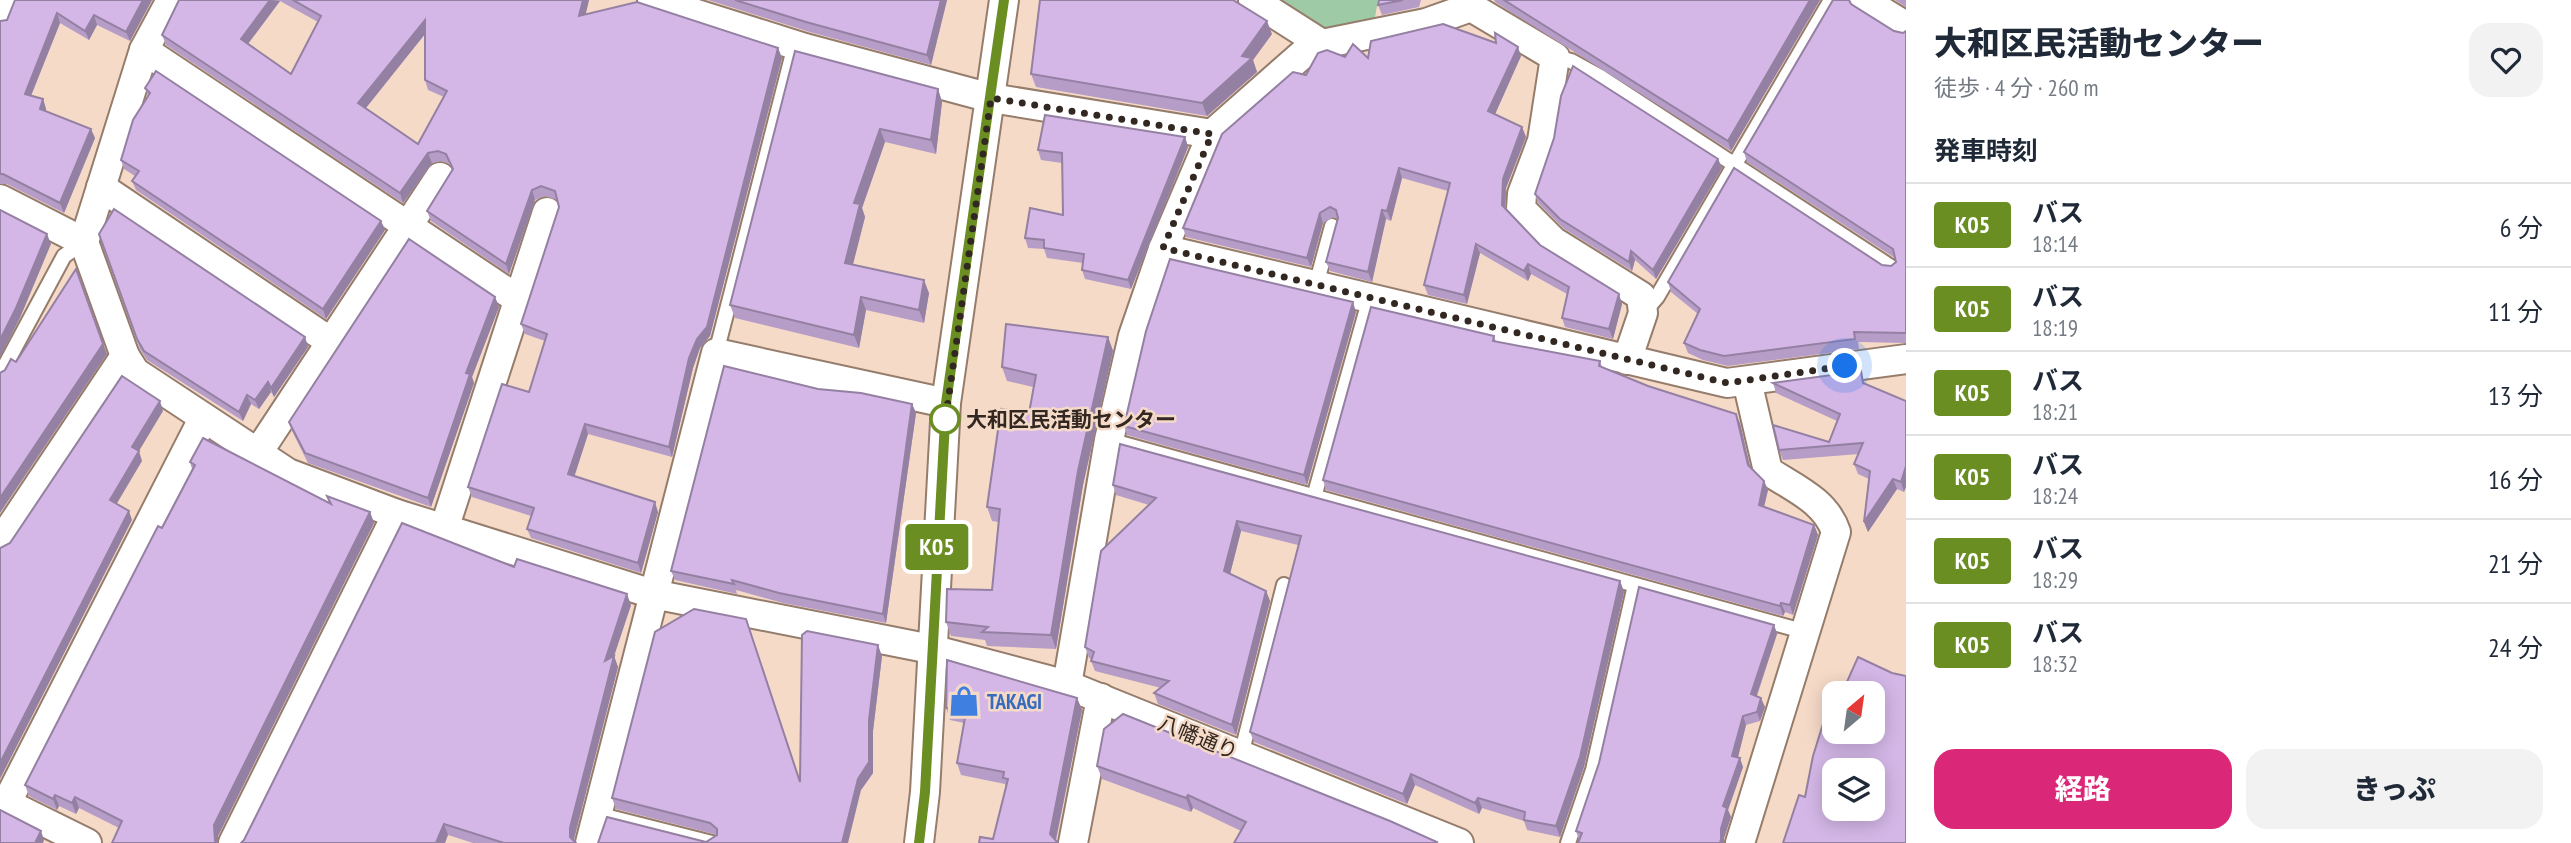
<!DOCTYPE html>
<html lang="ja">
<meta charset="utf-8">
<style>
:root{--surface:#fff;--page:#f2f2f3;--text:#1f2937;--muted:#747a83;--line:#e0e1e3;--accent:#db2777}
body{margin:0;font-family:"PT Sans Narrow","Noto Sans JP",sans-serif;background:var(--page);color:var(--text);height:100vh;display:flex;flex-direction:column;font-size:26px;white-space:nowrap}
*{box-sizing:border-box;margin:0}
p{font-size:23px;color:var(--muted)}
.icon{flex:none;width:38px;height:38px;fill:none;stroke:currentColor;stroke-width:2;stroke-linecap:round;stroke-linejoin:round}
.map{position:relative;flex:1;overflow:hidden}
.drawer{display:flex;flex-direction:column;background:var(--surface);width:665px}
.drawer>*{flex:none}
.badge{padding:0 14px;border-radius:5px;font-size:24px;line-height:46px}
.needle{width:46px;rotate:29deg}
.buttons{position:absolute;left:1822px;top:681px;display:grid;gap:14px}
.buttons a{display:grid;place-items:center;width:63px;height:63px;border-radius:14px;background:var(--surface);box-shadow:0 4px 18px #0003;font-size:35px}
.you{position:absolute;width:35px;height:35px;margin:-18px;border:5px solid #fff;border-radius:50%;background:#1a73e8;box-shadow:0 0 0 10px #1a73e833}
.map>.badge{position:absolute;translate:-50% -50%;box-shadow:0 0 0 4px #fff}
h2{padding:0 28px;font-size:26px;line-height:63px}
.round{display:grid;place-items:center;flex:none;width:74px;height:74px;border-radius:21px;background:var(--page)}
.headline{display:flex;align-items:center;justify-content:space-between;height:119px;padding:0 28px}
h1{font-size:33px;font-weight:800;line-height:52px}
.primary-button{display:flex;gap:14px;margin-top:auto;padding:14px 28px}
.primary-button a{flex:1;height:80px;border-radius:21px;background:var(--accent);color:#fff;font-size:28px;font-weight:800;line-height:80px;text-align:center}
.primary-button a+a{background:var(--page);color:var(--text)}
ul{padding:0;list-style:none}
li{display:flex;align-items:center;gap:21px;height:84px;padding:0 28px;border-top:2px solid var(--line)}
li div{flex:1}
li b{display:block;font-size:26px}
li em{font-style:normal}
li .badge{min-width:77px;font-weight:700;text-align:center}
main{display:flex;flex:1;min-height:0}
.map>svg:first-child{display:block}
</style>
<main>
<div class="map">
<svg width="1906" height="843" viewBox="0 0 1906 843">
<rect width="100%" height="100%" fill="#f6dac8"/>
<path fill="#9ecba6" d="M1280,0H1378L1374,23L1334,36Z"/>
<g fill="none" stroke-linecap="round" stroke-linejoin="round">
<defs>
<g id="service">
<path d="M1555,57L1571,61L1602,78L1891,267"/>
<path d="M1316,285L1332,226"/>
<path d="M1643,313L1657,297L1831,0"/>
<path d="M716,353L795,45"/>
<path d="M0,375L64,256L84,242"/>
<path d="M1109,440L1806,632"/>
<path d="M1314,497L1370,298"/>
<path d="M1241,755L1284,585"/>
<path d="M597,814L712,843"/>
<path d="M1568,843L1593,770L1635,585"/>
</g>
<g id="minor">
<path d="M652,0L805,48L991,98L1212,134"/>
<path d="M1253,0L1322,44"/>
<path d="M1863,0L1906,26"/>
<path d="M0,17L5,0"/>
<path d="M144,50L519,300"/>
<path d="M101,187L331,342"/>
<path d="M0,199L84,242L125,356L135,372L288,473L397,514L653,594L931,649L1067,685L1459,843"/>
<path d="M84,242L144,50L171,0"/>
<path d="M1163,249L1727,383L1906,359"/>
<path d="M257,454L440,177"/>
<path d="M444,529L547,212"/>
<path d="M0,543L125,356"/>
<path d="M1067,685L1109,440L1133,336L1163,249L1212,134L1304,53L1322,44L1426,23L1471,7L1555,57L1542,141L1522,194L1521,209L1553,241L1641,296L1643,313L1627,360"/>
<path d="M0,800L87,843"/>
<path d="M7,802L203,419"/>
<path d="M233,843L397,514"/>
<path d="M590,843L716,353L946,403"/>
<path d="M919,843L925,792L946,403L1004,0"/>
<path d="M1073,843L1101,698"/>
<path d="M1740,843L1836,532C1826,501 1794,488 1768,471L1747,381"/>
</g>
</defs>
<use href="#service" stroke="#957c6b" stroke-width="18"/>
<use href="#minor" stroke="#957c6b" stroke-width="32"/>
<use href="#service" stroke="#fff" stroke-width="14"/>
<use href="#minor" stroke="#fff" stroke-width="28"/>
</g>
<g fill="#b69dc7" fill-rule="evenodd">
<path d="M152,0L130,41L97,25L89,40L60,23L31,96L43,99L46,109V111L95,138L64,213L7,184H0V21Z"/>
<path d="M179,0H589L585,15L778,48L782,58L710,336L700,348L693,368L672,457L588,434L574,476L658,512L641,573L531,538L527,529L531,516L472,497L468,487L529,392L545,341L525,334L521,324L559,207L558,200L544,196L535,200L509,274L431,221L427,211L452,170L450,164L442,161L432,163L403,203L166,45L162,35ZM280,1L318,22L291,74L248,44ZM425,34V80L428,90L444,97L418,144L365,108Z"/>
<path d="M708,0H947L931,65L810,32Z"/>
<path d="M1379,0H1421L1419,7L1382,15L1378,5Z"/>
<path d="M1494,0H1820L1731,151L1495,2Z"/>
<path d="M1895,0H1906V7Z"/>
<path d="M1851,4L1894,31L1903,33L1906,31V343L1858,342L1859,349L1728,366L1703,360L1688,353L1684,343L1698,314L1671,292L1668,282L1882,265L1891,266L1896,262L1895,258L1747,162L1744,152Z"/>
<path d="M1272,34L1253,60L1257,72L1207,116L1036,87L1031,74Z"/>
<path d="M795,51L938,89L942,102L936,154L885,142L862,208L865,217L853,264L929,293L924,323L866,310L859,348L735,318L730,305Z"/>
<path d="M1521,56L1495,114L1522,127L1526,137L1506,188V209L1540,245L1622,304L1613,339L1565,327L1562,318L1567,294L1531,274L1528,281L1480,253L1467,304L1428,295L1424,285L1448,191L1402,178L1391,221L1386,219L1372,282L1330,271L1326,262L1338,219L1334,217L1323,223L1311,267L1186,237L1183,228L1306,75L1345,57L1368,58Z"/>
<path d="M145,88L381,221L385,230L326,319L136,190L132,181L135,176L124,169L121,160L148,96Z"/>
<path d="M1185,137L1188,147L1131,289L1085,279L1082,270L1083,263L1047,258L1044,249L1028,248L1025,238L1063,215L1062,163L1041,160L1038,150Z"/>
<path d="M1718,159L1722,168L1656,279L1635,260L1632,271L1563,228L1538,203L1535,194Z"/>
<path d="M99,234L305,337L308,347L274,397L271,392L259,409L251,404L243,421L147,360L140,349Z"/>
<path d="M495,297L499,307L472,377L474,383L431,507L308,463L292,431L289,422Z"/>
<path d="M1356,312L1307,485L1127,435L1124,426Z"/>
<path d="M1494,336L1496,342L1600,361L1602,367L1740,423L1750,467L1764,481L1768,490L1764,507L1814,525L1818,535L1793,615L1785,612L1783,616L1326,490L1323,480Z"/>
<path d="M1108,337L1113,351L1083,485L1056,649L987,646L985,640L951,636L946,622L992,590L998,522L992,521L987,507L1029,413L1033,387L1007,381L1002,367Z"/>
<path d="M1864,381L1865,384L1906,401L1904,492L1897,489L1868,532L1864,522L1869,479L1858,474L1854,464L1859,454L1783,460L1779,450L1829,442L1837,421L1776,393L1773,383Z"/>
<path d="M818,389L912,404L916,413L886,623L783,603L736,590L737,594L675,580L671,571Z"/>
<path d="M190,462L330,503L327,496L370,512L374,523L218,836V843H112L119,828L79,808L76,814L59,806L57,810L29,796L25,785L192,469Z"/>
<path d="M1113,485L1620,581L1624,592L1584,767L1560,837L1527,830L1524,821L1482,808L1479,814L1415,785L1407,804L1254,742L1250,732L1298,545L1241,531L1230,574L1266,591L1270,601L1236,735L1158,704L1154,693L1161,688L1095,671L1091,661V659L1089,658L1085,647L1149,505L1116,495Z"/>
<path d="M514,567L631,605L614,656L618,667L574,839V841L576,843H473L448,835L241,843Z"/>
<path d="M1774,625L1777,634L1757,696L1765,707L1760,721L1746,725L1738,757L1743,767L1728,810L1731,817L1724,838L1579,840L1576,831Z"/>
<path d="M882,656L873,731V773L861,790L706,842L716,836L714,834L616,809L612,798L800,781Z"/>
<path d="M1077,698L1082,710L1056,841L993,839L1006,787L1005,784L961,775L957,763L964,723L950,720L946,708Z"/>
<path d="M1097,766L1390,821L1241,831L1193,808L1191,812L1102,779Z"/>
</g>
<g fill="#9480a2">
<path d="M143,0H152L130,41L126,32Z"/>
<path d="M270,0L280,1L244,49L241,39Z"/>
<path d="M583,0H589L583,26L579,16Z"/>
<path d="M941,0H947L931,65L927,55Z"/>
<path d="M1810,0H1820L1731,151L1728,141Z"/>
<path d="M57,13L60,23L28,103L25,94Z"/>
<path d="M94,15L97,25L89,40L85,31Z"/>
<path d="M425,20L429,29L362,113L358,103Z"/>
<path d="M1267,21L1272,34L1253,60L1257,72L1207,116L1202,103L1242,56Z"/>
<path d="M1518,47L1521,56L1492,121L1488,111Z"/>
<path d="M778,48L782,58L710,336L700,348L693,368L672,457L669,447L689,358Z"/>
<path d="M938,89L942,102L936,154L931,140Z"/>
<path d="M43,99L46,109L44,119L40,109Z"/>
<path d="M1522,127L1526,137L1506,188L1505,214L1502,205L1503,179Z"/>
<path d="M91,129L95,138L64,213L60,203Z"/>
<path d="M880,129L885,142L862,208L865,217L850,276L845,263L854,203Z"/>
<path d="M1185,137L1188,147L1131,289L1128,280Z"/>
<path d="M428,153L432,163L403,203L400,193Z"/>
<path d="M1718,159L1722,168L1656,279L1653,270Z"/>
<path d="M1399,168L1402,178L1391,221L1387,211Z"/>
<path d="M532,190L535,200L509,274L506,264Z"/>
<path d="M1382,210L1386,219L1372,282L1368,272Z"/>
<path d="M1320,213L1323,223L1311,267L1307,258Z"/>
<path d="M381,221L385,230L326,319L323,309Z"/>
<path d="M47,234L51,244L20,318L0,357V340Z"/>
<path d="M1476,244L1480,253L1467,304L1464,295Z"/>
<path d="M1631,251L1635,260L1632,271L1629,262Z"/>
<path d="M1528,264L1531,274L1528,281L1524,271Z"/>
<path d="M76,269L107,354L0,513V498Z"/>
<path d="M924,280L929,293L924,323L919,310Z"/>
<path d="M1619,294L1622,304L1613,339L1609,329Z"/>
<path d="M495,297L499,307L472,377L474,383L431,507L428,498L466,373Z"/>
<path d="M861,297L866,310L859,348L854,335Z"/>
<path d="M1353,302L1356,312L1307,485L1304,475Z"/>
<path d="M305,337L308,347L274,397L271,388Z"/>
<path d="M1108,337L1113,351L1083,485L1056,649L1051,635L1078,471Z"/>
<path d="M268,382L271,392L259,409L255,400Z"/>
<path d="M247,395L251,404L243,421L239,412Z"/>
<path d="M160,401L163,411L139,451L142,461L113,510L110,500L132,447Z"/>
<path d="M912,404L916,413L886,623L883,614Z"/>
<path d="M1736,414L1740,423L1752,475L1748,465Z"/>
<path d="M585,424L588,434L572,484L568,474Z"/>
<path d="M1906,466V487L1904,492L1901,482Z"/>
<path d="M1893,479L1897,489L1868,532L1864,522Z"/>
<path d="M1764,481L1768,490L1762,515L1759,505Z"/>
<path d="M655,502L658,512L641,573L638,563Z"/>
<path d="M129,511L132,520L0,779V763Z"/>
<path d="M370,512L374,523L218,836V843H216L214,825Z"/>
<path d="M1237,521L1241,531L1228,582L1224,571Z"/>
<path d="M1814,525L1818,535L1793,615L1790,605Z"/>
<path d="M1620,581L1624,592L1584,767L1560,837L1556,826Z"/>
<path d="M1266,591L1270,601L1236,735L1232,725Z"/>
<path d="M627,594L631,605L614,656L618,667L574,839V843L570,837V828L605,661Z"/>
<path d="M1781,603L1785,612L1783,616L1780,606Z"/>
<path d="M1774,625L1777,634L1754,703L1751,694Z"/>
<path d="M878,645L882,656L873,731V773L861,790L848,843H842L869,720Z"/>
<path d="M1077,698L1082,710L1055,843L1050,834Z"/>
<path d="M1761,698L1765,707L1760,721L1757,712Z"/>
<path d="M1743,716L1746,725L1736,765L1732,756Z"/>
<path d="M1740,758L1743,767L1728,810L1731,817L1724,838V843H1720L1723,806Z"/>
<path d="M1411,774L1415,785L1407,804L1403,794Z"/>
<path d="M55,795L59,806L57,810L53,799Z"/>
<path d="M1188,795L1193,808L1191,812L1186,798Z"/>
<path d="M75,797L79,808L76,814L72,803Z"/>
<path d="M1478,798L1482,808L1479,814L1475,803Z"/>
<path d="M444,824L448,835L445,843H436Z"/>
<path d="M41,831L44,840L43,843H35Z"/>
</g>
<g fill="#d4b7e7" stroke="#9480a2" stroke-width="2" fill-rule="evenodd">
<path d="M15,0H143L126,32L94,15L85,31L57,13L25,94L43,99L40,109L91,129L60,203L3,174H0V21L7,20Z"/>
<path d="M179,0H270L241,39L291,74L321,16L293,0H583L579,16L637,2L778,48L707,327L697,339L689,358L669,447L585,424L568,474L655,502L638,563L527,529L534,508L468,487L502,384L529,392L547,334L521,324L559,207L555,191L541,186L532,190L506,264L427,211L453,169L446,154L438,151L428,153L400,193L162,35ZM425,20V80L447,91L418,144L358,103Z"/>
<path d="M735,0H941L927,55L806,22Z"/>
<path d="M1040,0H1233L1267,21L1242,56L1252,58L1202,103L1031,74Z"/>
<path d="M1379,0H1403L1378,5Z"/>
<path d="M1504,0H1810L1728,141Z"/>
<path d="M1833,0H1849L1851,4L1894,31L1903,33L1906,31V333L1854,332L1855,339L1724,356L1700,350L1684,343L1700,309L1668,282L1734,168L1882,265L1891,266L1896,262L1893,249L1744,152Z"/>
<path d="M1443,24L1496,43L1495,33L1518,47L1488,111L1522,127L1503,179L1502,205L1540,245L1619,294L1609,329L1562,318L1569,287L1528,264L1524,271L1476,244L1464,295L1424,285L1450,183L1399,168L1387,211L1382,210L1368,272L1326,262L1338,218L1336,210L1330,207L1320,213L1307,258L1183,228L1222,134L1293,72L1306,75L1318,53L1327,50L1345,57L1353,44L1368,58L1371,41Z"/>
<path d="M795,51L938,89L931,140L880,129L854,203L860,204L845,263L924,280L919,310L861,297L854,335L730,305Z"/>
<path d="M1573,66L1718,159L1653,270L1631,251L1629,262L1560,219L1535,194L1554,138L1561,96Z"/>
<path d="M156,71L381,221L323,309L132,181L139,171L121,160L133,120L150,93L145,88Z"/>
<path d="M1045,115L1185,137L1128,280L1082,270L1084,254L1044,248V240L1025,238L1030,208L1063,215L1062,153L1038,150Z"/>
<path d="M114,209L305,337L271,388L268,382L255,400L247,395L239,412L144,351L137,339L99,234Z"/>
<path d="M0,210L47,234L16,308L0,340Z"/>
<path d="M409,239L495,297L466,373L470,374L428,498L305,453L289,422Z"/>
<path d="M1170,259L1353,302L1304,475L1124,426L1146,331Z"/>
<path d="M76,269L103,344L0,498V373L5,370L11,359L16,362Z"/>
<path d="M1371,307L1494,336L1493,341L1600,361L1599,366L1648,386L1736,414L1748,465L1764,481L1759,505L1814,525L1790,605L1781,603L1780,606L1323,480Z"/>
<path d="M1006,324L1108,337L1078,471L1051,635L982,632L988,627L946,622L947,589L992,590L1000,509L987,507L1001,409L1029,413L1036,375L1002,367Z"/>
<path d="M724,366L818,389L861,393L912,404L883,614L779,593L732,580L734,584L671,571Z"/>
<path d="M1861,371L1863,383L1906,401V466L1901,482L1893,479L1864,522L1870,471L1854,464L1863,443L1779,450L1773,425L1829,442L1840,414L1773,383Z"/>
<path d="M122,376L160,401L132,447L139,451L110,500L129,511L0,763V548L10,543Z"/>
<path d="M203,438L331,504L327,496L370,512L214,825L215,841L217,843H112L122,821L75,797L72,803L55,795L53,799L25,785L158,526L162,528L195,465L190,462Z"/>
<path d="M1120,444L1620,581L1580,757L1556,826L1524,820L1525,812L1478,798L1475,803L1411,774L1403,794L1250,732L1301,536L1237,521L1224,571L1266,591L1232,725L1154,693L1169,681L1091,661L1094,652L1085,647L1101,551L1156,498L1113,485Z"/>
<path d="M402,523L514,567L517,559L627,594L605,661L614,656L570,828V837L576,843H504L444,824L436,843H241L244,840Z"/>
<path d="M1639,587L1774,625L1751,694L1761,698L1757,712L1743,716L1732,756L1740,758L1723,806L1727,808L1721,829V839L1720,843H1578L1582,833L1576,831L1599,763Z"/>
<path d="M694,609L746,619L800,782L802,635L807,631L878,645L869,720V762L858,779L842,843H598L607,817L706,842L717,835V829L710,823L612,798L655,632Z"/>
<path d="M1858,657L1892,673L1906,676V843H1783L1799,795L1805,797L1813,756L1832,695H1834V732H1872V693H1842ZM1834,770H1872V808H1834Z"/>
<path d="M947,660L1077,698L1050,834L1058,843H979L980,837L993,839L1008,779L1003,778L1004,772L957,763L966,712L946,708Z"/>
<path d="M1123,714L1390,821L1437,842L1436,843H1234L1246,822L1188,795L1186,798L1097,766L1104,729Z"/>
<path d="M0,810L41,831L35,843H0Z"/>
</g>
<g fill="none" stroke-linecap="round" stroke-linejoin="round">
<defs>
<path id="line" d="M919,843L925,792L946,403L1004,0"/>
</defs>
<use href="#line" stroke="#fff" stroke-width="16"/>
<use href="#line" stroke="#6b8e23" stroke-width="10"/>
<path stroke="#322821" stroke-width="7" stroke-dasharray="0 12.6" d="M945,419L944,430L991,98L1212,134L1163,248L1727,383L1845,366"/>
</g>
<defs>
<symbol id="shop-bare" viewBox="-9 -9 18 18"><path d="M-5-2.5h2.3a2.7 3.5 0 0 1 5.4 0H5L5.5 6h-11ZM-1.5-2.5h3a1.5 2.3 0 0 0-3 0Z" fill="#3f7fe0" stroke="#f6dac8" stroke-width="2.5" paint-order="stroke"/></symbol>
</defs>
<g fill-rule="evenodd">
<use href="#shop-bare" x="942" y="679" width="44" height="44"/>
</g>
<circle fill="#fff" stroke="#6b8e23" stroke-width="3.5" cx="945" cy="419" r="14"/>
<g text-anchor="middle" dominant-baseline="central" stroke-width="5" stroke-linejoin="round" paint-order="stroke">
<g font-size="21" font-weight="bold" fill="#322821" stroke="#f6dac8" text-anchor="start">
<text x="966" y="419">大和区民活動センター</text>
</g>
<g font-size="21" font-weight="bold" fill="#366cbe" stroke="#f6dac8" text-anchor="start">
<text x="987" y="701">TAKAGI</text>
</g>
<g font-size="21" fill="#322821" stroke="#f6dac8">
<text transform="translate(1198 737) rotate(22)">八幡通り</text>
</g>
</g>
</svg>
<div class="buttons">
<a><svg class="needle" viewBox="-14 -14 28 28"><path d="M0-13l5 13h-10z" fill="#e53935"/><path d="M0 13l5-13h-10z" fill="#747a83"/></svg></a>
<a><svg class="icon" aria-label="layers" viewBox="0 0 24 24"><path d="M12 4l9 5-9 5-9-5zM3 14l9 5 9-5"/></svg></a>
</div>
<div class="you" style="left:1845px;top:366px"></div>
<b class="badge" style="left:937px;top:547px;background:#6b8e23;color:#fff">K05</b>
</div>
<section class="drawer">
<div class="headline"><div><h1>大和区民活動センター</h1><p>徒歩 · 4 分 · 260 m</p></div><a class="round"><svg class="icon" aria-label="heart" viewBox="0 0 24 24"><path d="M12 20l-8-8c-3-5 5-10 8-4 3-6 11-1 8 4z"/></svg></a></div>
<h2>発車時刻</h2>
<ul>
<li><span class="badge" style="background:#6b8e23;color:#fff">K05</span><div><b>バス</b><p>18:14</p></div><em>6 分</em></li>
<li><span class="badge" style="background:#6b8e23;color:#fff">K05</span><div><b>バス</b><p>18:19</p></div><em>11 分</em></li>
<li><span class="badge" style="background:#6b8e23;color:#fff">K05</span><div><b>バス</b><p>18:21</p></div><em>13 分</em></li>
<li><span class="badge" style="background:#6b8e23;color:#fff">K05</span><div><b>バス</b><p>18:24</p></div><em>16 分</em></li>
<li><span class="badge" style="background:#6b8e23;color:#fff">K05</span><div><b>バス</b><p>18:29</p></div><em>21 分</em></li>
<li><span class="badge" style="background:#6b8e23;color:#fff">K05</span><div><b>バス</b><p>18:32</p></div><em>24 分</em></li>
</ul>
<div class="primary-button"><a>経路</a><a>きっぷ</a></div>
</section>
</main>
